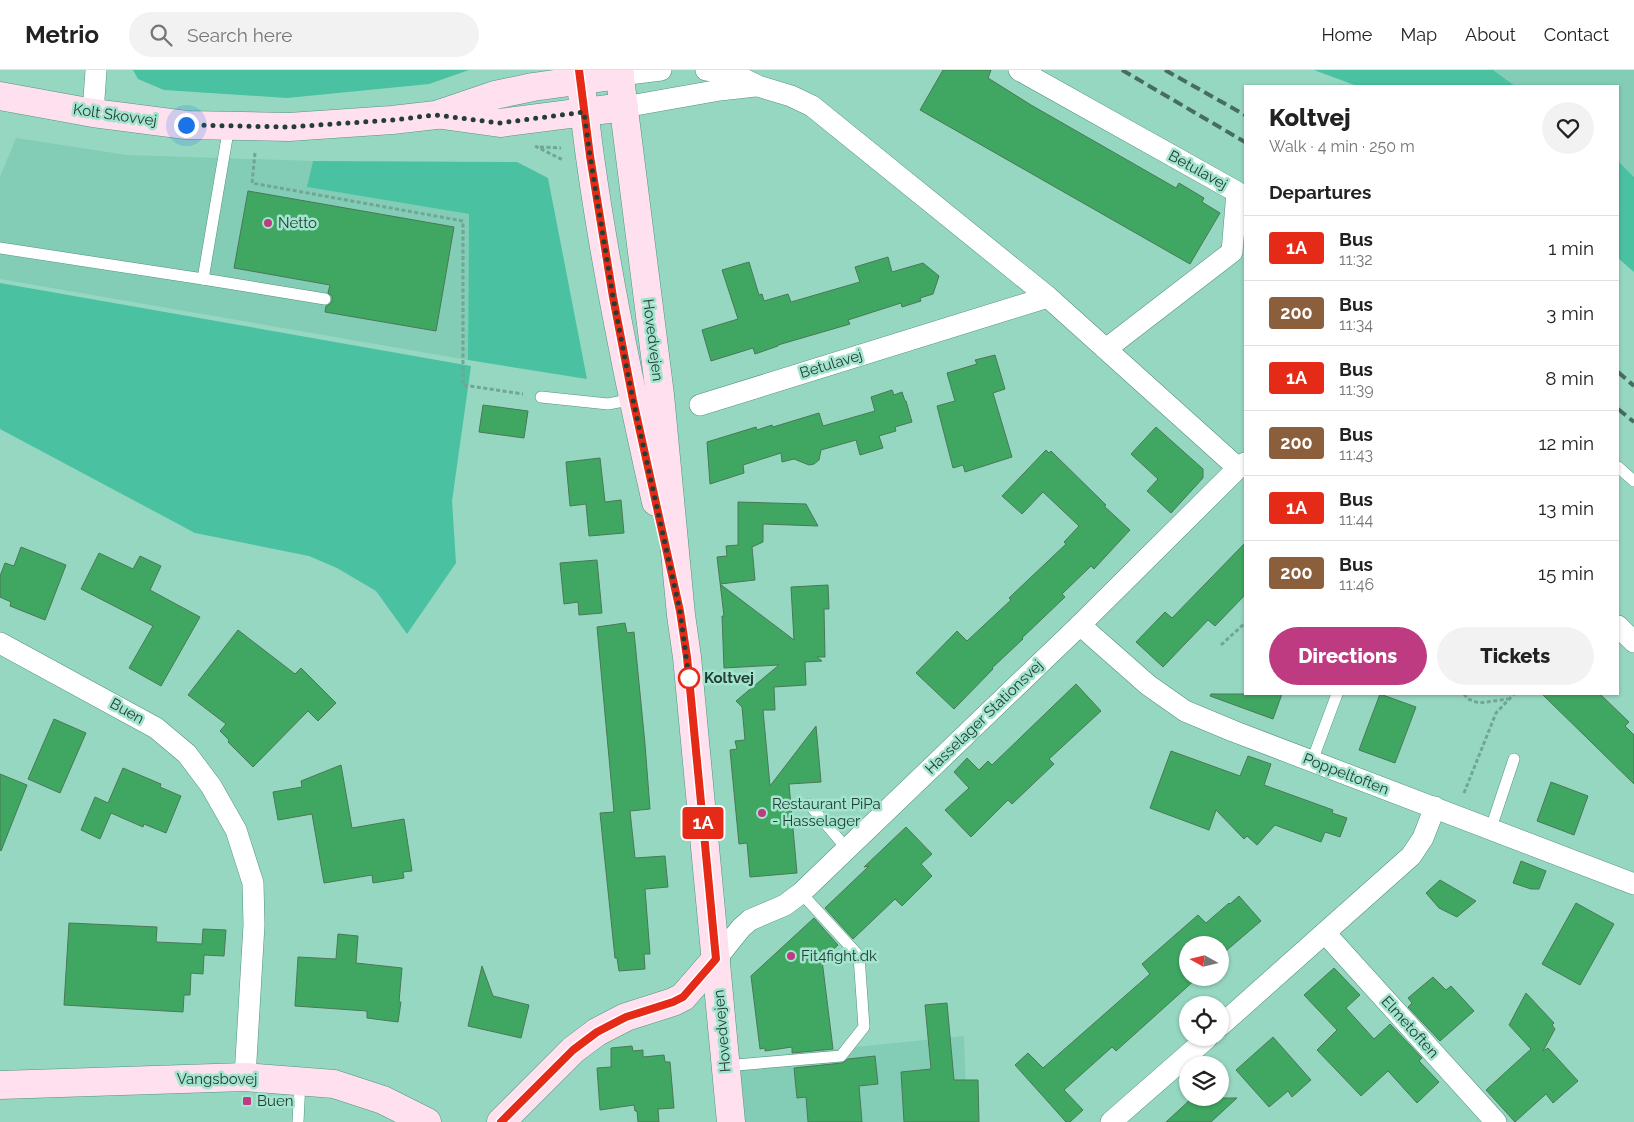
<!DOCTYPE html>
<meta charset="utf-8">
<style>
:root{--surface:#fff;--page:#f2f2f2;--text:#222;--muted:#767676;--line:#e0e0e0;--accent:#be3b81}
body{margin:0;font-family:Raleway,sans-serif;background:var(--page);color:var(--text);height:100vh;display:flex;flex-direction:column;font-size:19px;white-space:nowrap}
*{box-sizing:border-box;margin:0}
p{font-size:16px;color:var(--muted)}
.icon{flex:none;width:28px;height:28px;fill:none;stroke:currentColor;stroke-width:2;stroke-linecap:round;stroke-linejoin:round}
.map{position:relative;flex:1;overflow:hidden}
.side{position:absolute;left:1244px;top:15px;width:375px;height:610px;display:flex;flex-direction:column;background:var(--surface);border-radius:0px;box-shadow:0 1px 4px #0004}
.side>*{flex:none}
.badge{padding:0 10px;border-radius:4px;font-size:18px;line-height:32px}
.needle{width:32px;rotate:278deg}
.controls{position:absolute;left:1179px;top:866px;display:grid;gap:10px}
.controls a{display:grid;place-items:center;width:50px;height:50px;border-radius:50%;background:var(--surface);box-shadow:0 1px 4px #0004;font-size:25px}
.you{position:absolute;width:25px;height:25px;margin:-12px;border:4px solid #fff;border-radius:50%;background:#1a73e8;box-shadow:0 0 0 8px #1a73e833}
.map>.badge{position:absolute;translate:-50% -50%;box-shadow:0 0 0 2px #fff}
h2{padding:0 25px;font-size:19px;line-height:45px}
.round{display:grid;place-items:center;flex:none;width:52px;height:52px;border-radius:26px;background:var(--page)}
.overview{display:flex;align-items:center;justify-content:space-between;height:85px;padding:0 25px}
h1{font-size:24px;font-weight:800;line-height:38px}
.action{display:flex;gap:10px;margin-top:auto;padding:10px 25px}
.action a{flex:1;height:58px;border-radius:30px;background:var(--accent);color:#fff;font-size:20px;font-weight:800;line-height:58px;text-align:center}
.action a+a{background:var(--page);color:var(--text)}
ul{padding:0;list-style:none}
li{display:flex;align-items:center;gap:15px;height:65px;padding:0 25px;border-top:1px solid var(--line)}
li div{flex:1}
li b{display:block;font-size:19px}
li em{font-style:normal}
li .badge{min-width:55px;font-weight:700;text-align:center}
header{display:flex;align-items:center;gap:30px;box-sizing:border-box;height:70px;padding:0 25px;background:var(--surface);border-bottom:1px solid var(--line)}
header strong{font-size:24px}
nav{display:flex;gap:28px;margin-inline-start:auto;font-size:18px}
.search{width:350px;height:45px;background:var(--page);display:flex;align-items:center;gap:12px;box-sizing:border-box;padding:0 18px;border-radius:28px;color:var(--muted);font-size:19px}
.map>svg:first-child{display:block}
</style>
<header>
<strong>Metrio</strong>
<div class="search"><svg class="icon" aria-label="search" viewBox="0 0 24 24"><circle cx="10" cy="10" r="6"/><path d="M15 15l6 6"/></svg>Search here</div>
<nav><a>Home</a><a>Map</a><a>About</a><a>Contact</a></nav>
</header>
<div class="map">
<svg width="1634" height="1052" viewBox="0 0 1634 1052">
<rect width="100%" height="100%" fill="#96d7c1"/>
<g fill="#83ccb5">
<path d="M1493,0H1634V107L1618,91V16H1515Z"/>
<path d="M16,68L127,85L313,91L308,117L469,144L468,290L0,209V107Z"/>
<path d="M964,966L967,1052H741L736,989Z"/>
</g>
<g fill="#4ac1a1">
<path d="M133,0H469L429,14L287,28L164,20L138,9Z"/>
<path d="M1314,0H1493L1515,16H1357Z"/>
<path d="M313,91L517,92L548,108L587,309L468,290L469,144L307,117Z"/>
<path d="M1618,91L1634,107V202L1618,188Z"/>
<path d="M0,213L471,296L452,431L456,493L407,564L376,521L337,498L309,486L195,463L0,359Z"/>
</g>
<g fill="#40a763" stroke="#4a7857">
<path d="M943,0H991L988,8L1031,35L1176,118L1179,113L1204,128L1202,132L1220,143L1190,194L920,40Z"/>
<path d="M248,121L454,157L436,261L325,242L326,236L330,234L332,231V226L328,223L330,215L234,198Z"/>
<path d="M888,187L892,202L923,193L939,206L933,224L920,228L921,231L902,237L901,233L848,250L850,254L778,275V276L755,284L753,278L711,291L702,260L738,249L722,200L749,192L759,225L762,224L764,231L788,224L791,232L860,212L855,197Z"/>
<path d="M995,285L1005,319L993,323L1012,387L965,402L963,395L953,398L937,336L955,331L947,303L977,294L975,290Z"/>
<path d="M892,320L894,325L902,322L905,331H906L912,352L895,357L896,361L879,366L883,378L860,385L856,370L821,380L819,390L814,394L809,395L794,389L782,392L781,383L743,395L744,403L710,414L707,372L756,357L757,360L772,355L773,357L819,343L823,356L875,341L871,327Z"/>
<path d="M483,335L528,341L524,368L479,362Z"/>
<path d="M1156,357L1203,399V408L1171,443L1147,421L1158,409L1131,384Z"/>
<path d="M1046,380L1049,383L1051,381L1106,435L1104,436L1130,460L1094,499L1091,496L1062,524L1065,527L1022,568L1023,569L992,598L993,599L954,639L916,603L957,561L967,571L1011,530L1009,528L1066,474L1064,472L1079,456L1043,422L1022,444L1002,426Z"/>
<path d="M600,388L605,432L621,430L624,463L589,466L586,434L570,436L566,392Z"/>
<path d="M738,432L806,434L818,456L763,454V472L752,477L755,510L720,514L794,570L791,517L828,515L829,539H824L825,587H817L822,591L805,592L806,615L774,617L775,640H763L770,716L816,656L821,712L789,714L797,803L750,807L747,773L739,774L730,680L737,679L735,671L745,670L742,637L736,631L779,595L724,598L722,546H724L717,487L727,486L726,476L738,475Z"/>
<path d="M1245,473V525L1215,556L1208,550L1163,597L1136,572L1165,542L1172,548Z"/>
<path d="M21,477L66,495L45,550L10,536L11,532L0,527V506L5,493L14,496Z"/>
<path d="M99,483L133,499L140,486L161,496L150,520L200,547L161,616L129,598L153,556L81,519Z"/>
<path d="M597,490L602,543L579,545L578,532L564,534L560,493Z"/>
<path d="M625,553L627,563L634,562L645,674L650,739L630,741L635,788L665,786L668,817L645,819L650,884H644L645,899L619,901L617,888H615L600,743L614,742L597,557Z"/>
<path d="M238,560L295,604L301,598L336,633L318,651L308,641L253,697L228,672L229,670L220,661L226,654L188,625Z"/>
<path d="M1076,614L1101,641L1049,689L1054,694L1012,734L1008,730L971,767L945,740L969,718L954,702L967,688L979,700L988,691L992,695Z"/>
<path d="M1211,624H1282L1273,649L1210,626Z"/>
<path d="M1380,624L1416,637L1395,693L1359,680Z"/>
<path d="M1542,624H1600L1629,652L1625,656L1634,665V714Z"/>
<path d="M54,649L86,663L60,723L28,709Z"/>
<path d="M1171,681L1240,706L1248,686L1271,694L1264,715L1333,740L1332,743L1347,748L1340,767L1325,762L1321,772L1275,755L1257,775L1247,766L1244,769L1216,740L1209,760L1150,738Z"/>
<path d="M341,695L352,758L404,749L412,801L403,802L404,808L373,813L372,805L324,813L312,744L278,750L273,722L302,717L301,711Z"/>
<path d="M123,698L161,714L160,717L181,726L166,763L144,754L143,757L111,743L100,769L81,760L95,727L108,733Z"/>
<path d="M0,704L27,715L1,781L0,780Z"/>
<path d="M1551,712L1588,726L1574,765L1537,751Z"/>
<path d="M906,757L932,784L921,794L932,806L902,836L895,829L853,869L825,838L869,796L864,797Z"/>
<path d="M1521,791L1546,801L1539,819H1531L1513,813Z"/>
<path d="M1440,810L1476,831L1457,847L1439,838L1426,823Z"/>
<path d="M1239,826L1261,851L1220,886V875H1188V908H1197L1116,981L1112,977L1064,1020L1083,1040L1070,1052H1066L1015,995L1028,983L1043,998L1150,904L1142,894L1198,845L1206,853L1229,833L1230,834Z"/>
<path d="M1576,833L1614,854L1580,915L1542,894Z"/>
<path d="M814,848L838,875L822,890L833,979L792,983V977L765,981V978L760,979L751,906Z"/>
<path d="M69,853L157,857L156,872L202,874L203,859L226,860L224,886L204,885L203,904L191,903L190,925H184L183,942L64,935Z"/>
<path d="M338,864L358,866L356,893L402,898L399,932H401L398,952L367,948V941L295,936L298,887L336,889Z"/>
<path d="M482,896L493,926L529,935L521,968L468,956Z"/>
<path d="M1334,898L1360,925L1346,938L1374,969L1390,954L1422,988L1419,991L1439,1012L1417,1033L1388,1001L1361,1026L1317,980L1337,960L1304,925Z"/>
<path d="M1433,907L1446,920L1451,916L1474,941L1440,971L1408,937L1412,933L1408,928Z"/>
<path d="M1526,923L1554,953L1552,955L1555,959L1543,981L1548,978L1578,1011L1553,1033L1546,1024L1515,1052L1486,1020L1531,979L1509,955Z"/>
<path d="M947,933L954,1010H978L979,1052H904L901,1002L931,999L925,935Z"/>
<path d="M1273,967L1311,1010L1292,1027L1288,1021L1269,1037L1236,1000Z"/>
<path d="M632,976L633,981L643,980V987L664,985L665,992H670L674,1038L658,1039L659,1052H638L637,1041H635L634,1035L600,1040L597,998L611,997V978Z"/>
<path d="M875,986L878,1014L859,1016L862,1052H808L806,1027L797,1028L794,998L842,993L848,989Z"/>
<path d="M1192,1028H1237L1211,1052H1166Z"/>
</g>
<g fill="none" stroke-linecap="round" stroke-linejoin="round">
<defs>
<g id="lane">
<path d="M0,178L203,209L229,56"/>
<path d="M203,209L325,229"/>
<path d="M541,327L608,334L634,329"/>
<path d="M1618,397L1634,411"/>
<path d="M1312,691L1337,624"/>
<path d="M809,734L847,779"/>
<path d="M1491,758L1514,689"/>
<path d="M725,996L841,986L864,957L859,886L801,823"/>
<path d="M298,1052L300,1011"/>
</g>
<g id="street">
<path d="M706,0L738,6L758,16L791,26L812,36L1048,227L1238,398"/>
<path d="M1019,0L1237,122L1232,182L1106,279"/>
<path d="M620,5L661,0"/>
<path d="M624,37L720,20L755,16"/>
<path d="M93,43L96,0"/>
<path d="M700,335L1048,227"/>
<path d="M1080,555L1148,615L1185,641L1233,661L1634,814"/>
<path d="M1618,556L1634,572"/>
<path d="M0,573L156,658L187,684L211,716L236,760L253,813L254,855L245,1007"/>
<path d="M1325,863L1496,1052"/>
<path d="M716,889L741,858L750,850L785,835L801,823L1080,555L1238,398L1245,393"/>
<path d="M1220,956L1411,786L1423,768L1435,737"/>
<path d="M1111,1052L1207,968"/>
</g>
<g id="secondary">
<path d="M579,0C583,29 586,58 590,87C606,203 630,318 656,432"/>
<path d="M619,0L660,325L681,545L687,587L731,1052"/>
<path d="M0,26L93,43L186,55L289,57L392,50L436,45L495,25L533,17L620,5"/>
<path d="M442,45L500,53L624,37"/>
<path d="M0,1015L245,1007L334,1014L383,1030L427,1052"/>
<path d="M501,1052L573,980L597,962L626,947L673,932L683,927L716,889"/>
</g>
</defs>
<use href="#lane" stroke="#53937f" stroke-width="12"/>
<use href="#street" stroke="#53937f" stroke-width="22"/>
<use href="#secondary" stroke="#53937f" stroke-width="29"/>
<g stroke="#71a694" stroke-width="3" stroke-dasharray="4 2.5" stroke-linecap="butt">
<path d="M535,76L563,90"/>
<path d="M540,77L561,78"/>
<path d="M255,83L252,113L463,151V315L523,324"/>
<path d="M1221,575L1245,553"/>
<path d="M1464,624L1468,629L1479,633L1508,629"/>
<path d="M1464,723L1496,643L1514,624"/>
</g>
<use href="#lane" stroke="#fff" stroke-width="11"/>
<use href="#street" stroke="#fff" stroke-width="21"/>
<use href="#secondary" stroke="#ffe0ee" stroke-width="28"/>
<g stroke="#466d60" stroke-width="4" stroke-dasharray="10 5" stroke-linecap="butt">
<path d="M1122,0L1245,72"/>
<path d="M1165,0L1245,45"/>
<path d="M1618,302L1634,316"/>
<path d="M1618,339L1634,352"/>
</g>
</g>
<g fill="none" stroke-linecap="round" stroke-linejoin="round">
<defs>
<path id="line" d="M501,1052L573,980L597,962L626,947L673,932L683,927L716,889L687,587L680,541L633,330L613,227L590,86L579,0"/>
</defs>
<use href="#line" stroke="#fff" stroke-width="11"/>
<use href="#line" stroke="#e52b18" stroke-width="8"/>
<path stroke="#233e35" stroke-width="5" stroke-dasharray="0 9" d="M186,55L289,57L392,50L436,45L500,53L584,42L590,86L613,227L633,330L680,541L689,608"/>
</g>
<g fill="#be3b81" stroke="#a3e4ce" stroke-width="2">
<circle cx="268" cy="153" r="5"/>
<circle cx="762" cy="743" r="5"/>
<circle cx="791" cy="886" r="5"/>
<rect x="242" y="1026" width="10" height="10" rx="2.5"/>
</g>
<circle fill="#fff" stroke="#e52b18" stroke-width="2.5" cx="689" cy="608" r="10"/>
<g text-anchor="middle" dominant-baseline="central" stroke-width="5" stroke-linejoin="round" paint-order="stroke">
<g font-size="15" fill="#233e35" stroke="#a3e4ce">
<text transform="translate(115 45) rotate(8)">Kolt Skovvej</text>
<text transform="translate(1198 100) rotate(29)">Betulavej</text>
<text transform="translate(653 270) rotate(83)">Hovedvejen</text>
<text transform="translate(831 294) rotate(-17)">Betulavej</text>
<text transform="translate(127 641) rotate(29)">Buen</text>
<text transform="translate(984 647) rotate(-44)">Hasselager Stationsvej</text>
<text transform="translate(1346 704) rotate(21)">Poppeltoften</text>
<text transform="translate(1410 957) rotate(48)">Elmetoften</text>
<text transform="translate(722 961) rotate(-95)">Hovedvejen</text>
<text x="217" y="1009">Vangsbovej</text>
</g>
<g font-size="15" fill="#233e35" stroke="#a3e4ce" text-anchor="start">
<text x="278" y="153">Netto</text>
<text x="772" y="734">Restaurant PiPa<tspan x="772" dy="17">- Hasselager</tspan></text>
<text x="801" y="886">Fit4fight.dk</text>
<text x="257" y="1031">Buen</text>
</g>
<g font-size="15" font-weight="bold" fill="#233e35" stroke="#a3e4ce" text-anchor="start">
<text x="704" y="608">Koltvej</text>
</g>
</g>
</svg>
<div class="controls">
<a><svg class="needle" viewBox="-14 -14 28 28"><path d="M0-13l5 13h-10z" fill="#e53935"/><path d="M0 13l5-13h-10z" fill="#767676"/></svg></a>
<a><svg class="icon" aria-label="locate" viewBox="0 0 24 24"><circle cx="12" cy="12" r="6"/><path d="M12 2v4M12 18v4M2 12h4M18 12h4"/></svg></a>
<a><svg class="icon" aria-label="layers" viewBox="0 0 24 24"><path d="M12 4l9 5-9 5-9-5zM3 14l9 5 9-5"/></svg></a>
</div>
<div class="you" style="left:186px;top:55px"></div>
<b class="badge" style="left:703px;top:753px;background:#e52b18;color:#fff">1A</b>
<section class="side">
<div class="overview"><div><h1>Koltvej</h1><p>Walk · 4 min · 250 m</p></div><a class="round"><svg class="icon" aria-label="heart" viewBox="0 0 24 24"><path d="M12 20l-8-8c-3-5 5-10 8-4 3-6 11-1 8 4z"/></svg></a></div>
<h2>Departures</h2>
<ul>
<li><span class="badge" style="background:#e52b18;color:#fff">1A</span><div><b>Bus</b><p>11:32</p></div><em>1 min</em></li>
<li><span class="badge" style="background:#8b5e3c;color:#fff">200</span><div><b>Bus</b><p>11:34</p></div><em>3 min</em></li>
<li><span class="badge" style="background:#e52b18;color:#fff">1A</span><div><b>Bus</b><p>11:39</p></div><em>8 min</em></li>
<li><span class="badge" style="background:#8b5e3c;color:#fff">200</span><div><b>Bus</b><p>11:43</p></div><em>12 min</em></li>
<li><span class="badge" style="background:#e52b18;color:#fff">1A</span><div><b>Bus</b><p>11:44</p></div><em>13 min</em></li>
<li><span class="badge" style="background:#8b5e3c;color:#fff">200</span><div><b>Bus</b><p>11:46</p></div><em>15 min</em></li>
</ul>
<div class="action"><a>Directions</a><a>Tickets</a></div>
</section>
</div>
